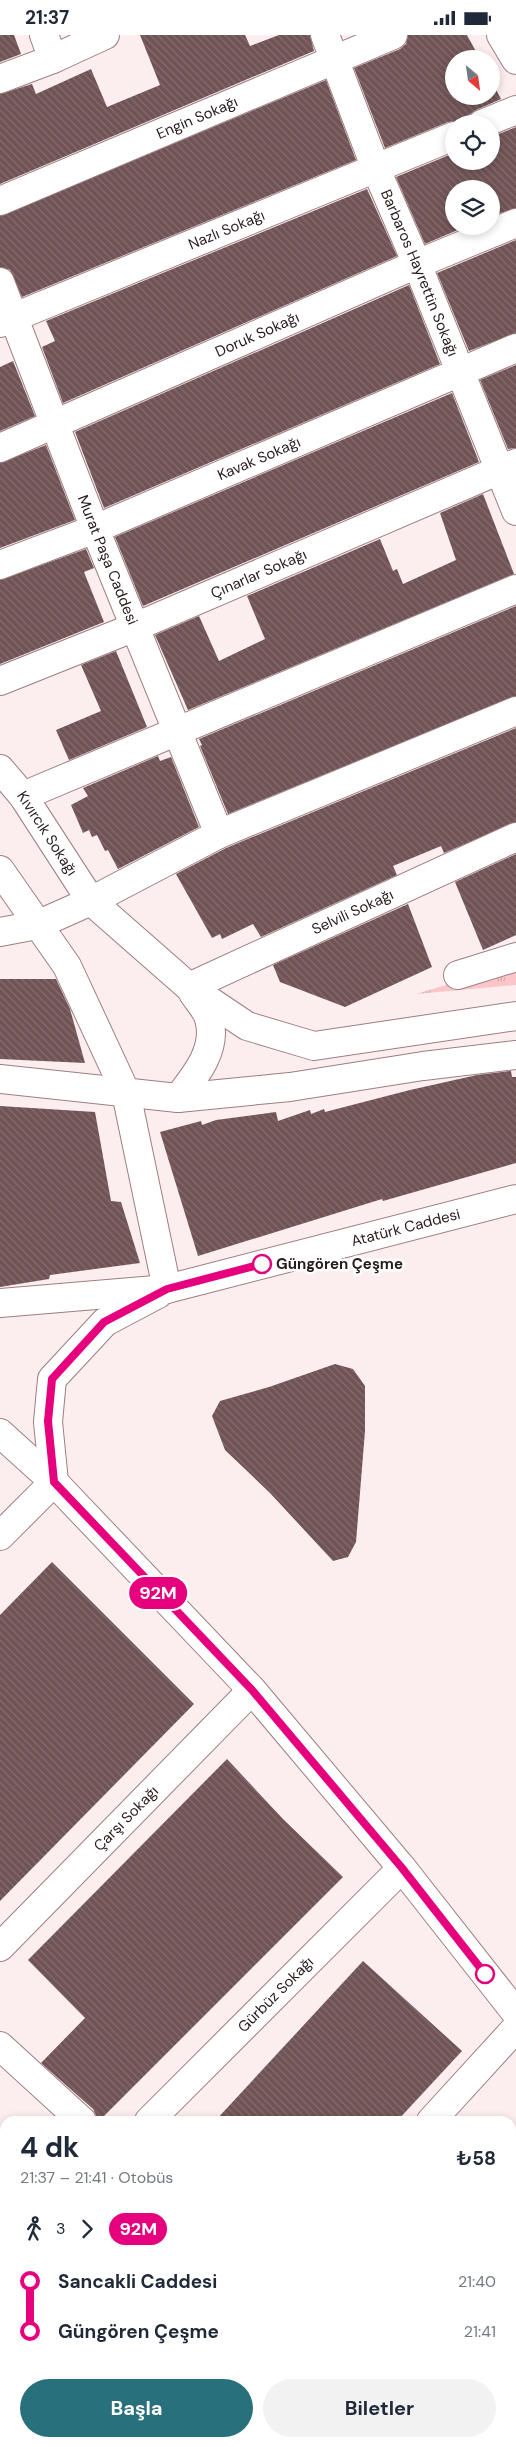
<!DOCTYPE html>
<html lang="tr">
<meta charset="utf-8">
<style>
:root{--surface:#fff;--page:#f2f2f3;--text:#1f2937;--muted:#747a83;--accent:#28707b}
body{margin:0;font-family:"DM Sans",sans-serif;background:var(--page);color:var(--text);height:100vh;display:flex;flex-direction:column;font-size:19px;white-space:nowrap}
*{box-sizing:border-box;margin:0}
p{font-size:16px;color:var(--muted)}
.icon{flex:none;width:28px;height:28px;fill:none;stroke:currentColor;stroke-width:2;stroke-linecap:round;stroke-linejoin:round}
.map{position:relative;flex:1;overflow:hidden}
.panel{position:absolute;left:0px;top:2081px;width:516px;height:331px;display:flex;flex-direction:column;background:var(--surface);border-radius:15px 15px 0 0;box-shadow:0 2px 8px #0003}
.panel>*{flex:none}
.badge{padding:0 10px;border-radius:16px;font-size:18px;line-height:32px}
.needle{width:32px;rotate:151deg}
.controls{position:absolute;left:445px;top:15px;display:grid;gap:10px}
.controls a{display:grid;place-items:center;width:55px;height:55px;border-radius:50%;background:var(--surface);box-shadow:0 2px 8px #0003;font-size:25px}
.map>.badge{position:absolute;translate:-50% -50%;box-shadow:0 0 0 2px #fff}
.legs{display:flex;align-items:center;gap:8px;height:55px;padding:0 20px;font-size:16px}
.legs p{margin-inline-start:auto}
.headline{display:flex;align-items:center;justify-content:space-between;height:85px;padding:0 20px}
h1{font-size:28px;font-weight:700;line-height:38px}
.button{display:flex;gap:10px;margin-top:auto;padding:10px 20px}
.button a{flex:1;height:58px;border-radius:30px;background:var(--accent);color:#fff;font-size:20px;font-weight:700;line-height:58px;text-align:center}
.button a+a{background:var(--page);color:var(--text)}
ul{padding:0 20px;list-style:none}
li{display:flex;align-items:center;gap:18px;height:50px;font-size:19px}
li i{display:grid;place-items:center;width:8px;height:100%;margin:0 6px;background:currentColor}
li i::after{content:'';width:12px;height:12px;margin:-6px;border:4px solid;border-radius:50%;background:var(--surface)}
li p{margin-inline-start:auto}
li:first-child i{background:linear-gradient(#0000 50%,currentColor 0)}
li:last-child i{background:linear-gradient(currentColor 50%,#0000 0)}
.status{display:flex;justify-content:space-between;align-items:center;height:35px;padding:0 25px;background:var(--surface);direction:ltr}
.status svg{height:14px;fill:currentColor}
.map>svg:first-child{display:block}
</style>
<div class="status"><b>21:37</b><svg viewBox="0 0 49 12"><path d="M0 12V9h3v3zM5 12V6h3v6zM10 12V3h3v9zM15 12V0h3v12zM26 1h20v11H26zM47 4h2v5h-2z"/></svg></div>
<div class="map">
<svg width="516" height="2412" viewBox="0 0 516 2412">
<defs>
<pattern id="park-tufts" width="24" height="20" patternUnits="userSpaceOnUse" patternTransform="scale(1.25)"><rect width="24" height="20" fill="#fbc6c9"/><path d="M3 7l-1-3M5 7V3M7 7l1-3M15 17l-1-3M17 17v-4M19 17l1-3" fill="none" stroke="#d7aaac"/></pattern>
<pattern id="building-back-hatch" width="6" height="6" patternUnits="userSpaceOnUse" patternTransform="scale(1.25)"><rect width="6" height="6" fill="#705355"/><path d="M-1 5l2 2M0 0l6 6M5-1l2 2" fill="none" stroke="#846d6e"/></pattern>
</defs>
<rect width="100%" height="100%" fill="#fceeee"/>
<path fill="url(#park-tufts)" d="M516,929V950L416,959Z"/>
<g fill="url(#building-back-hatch)">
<path d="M0,0H14L21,19L0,27Z"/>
<path d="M140,0H245L250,11L279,0H310L314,16L0,149V59L32,49L36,59L91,34L107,72L160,50Z"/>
<path d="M408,0H467L480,24H454V61H491V45L501,64L476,75L469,80L467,89L456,86L448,87L385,113L354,33L400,14L406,9Z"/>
<path d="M326,45L356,125L22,262L10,235L0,232V181Z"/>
<path d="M516,92V173L491,181V154H454V191H467L425,209L396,142L454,118V126H491V102Z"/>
<path d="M367,154L397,221L63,368L42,312L55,306L46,286Z"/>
<path d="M516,205V298L469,316L437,238Z"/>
<path d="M409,250L440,329L104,473L75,397Z"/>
<path d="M13,326L35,381L0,396V332Z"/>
<path d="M516,330V413L508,414L480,345Z"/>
<path d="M452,358L479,427L143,571L115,502Z"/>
<path d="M46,410L75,485L0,513V428Z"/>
<path d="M483,459L514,539L188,675L155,600L199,581L219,626L265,604L247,561L380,504L393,536L397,534L403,549L456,525L440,478Z"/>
<path d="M86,514L94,533L84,537L104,587L0,629V545Z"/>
<path d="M516,571V661L228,779L200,711L202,710L199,704Z"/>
<path d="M116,616L147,692L69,725L56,695L101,676L81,630Z"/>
<path d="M516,693V787L444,818L441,811L393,831L397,840L261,902L253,889L222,904L220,899L212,903L176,839L226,813Z"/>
<path d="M158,721L160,726L171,722L199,792L118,834L108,815L105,816L97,800L92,802L89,795L83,798L71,770L88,761L83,753Z"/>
<path d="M516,819V900L483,915L455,847Z"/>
<path d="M408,869L432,932L345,972L280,947L273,930Z"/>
<path d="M0,944H56L70,974L85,1028L0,1024Z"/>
<path d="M511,1036L512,1042H516V1128L383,1166L382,1164L198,1221L160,1097L201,1086L202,1090L216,1085L276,1077L278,1086L310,1075L311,1079L324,1074L325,1077L410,1055L477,1040Z"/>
<path d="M0,1071L95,1077L111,1166L121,1167L140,1228L50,1240L49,1244L0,1252Z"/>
<path d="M335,1329L353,1334L365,1351V1396L356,1507L348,1522L333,1526L270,1458L225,1415L212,1381L220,1366L269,1352Z"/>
<path d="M52,1527L194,1669L0,1866V1580Z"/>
<path d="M227,1724L283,1784L343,1842L99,2086L93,2074L41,2028L85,1983L28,1925Z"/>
<path d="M363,1926L462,2016L397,2086H215Z"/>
</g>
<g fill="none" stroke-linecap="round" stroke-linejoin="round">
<defs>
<g id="minor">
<path d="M44,0L53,24"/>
<path id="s1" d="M325,0L376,134L417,229L516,476"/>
<path d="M501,0L516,25"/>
<path d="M0,44L53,24L105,0"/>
<path d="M482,89L516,75"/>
<path id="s2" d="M0,166L393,0"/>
<path id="s3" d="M0,247L95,494L219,799"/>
<path id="s4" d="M0,288L454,101"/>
<path id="s5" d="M0,413L417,229L516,188"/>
<path id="s6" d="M0,530L95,494L516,313"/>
<path id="s7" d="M0,646L135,592L516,428"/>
<path id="s8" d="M0,734L23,761L91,866L189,952L247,991L314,1011L516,981"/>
<path d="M23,761L516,554"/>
<path d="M0,835L67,931L126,1058L167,1254"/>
<path d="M0,897L37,890L91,866L219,799L516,676"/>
<path d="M458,940L516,922"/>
<path id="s9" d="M189,952L516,802"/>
<path d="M0,1044L178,1063L290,1052L423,1031L516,1020"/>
<path d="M178,1063C195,1041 218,1014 209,984C207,975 198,966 193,958"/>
<path d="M0,1501L54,1447"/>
<path id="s10" d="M0,1912L252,1655"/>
<path d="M0,2011L82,2086"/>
<path id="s11" d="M149,2086L402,1833"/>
<path d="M431,2086L516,1993"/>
<path d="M0,2236L5,2231"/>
<path d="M511,2396L516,2391"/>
<path d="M433,2408L438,2412"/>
<path d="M136,2412L140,2408"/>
</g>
<g id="major">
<path id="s12" d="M0,1268L167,1254L516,1164"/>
<path d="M0,1398L54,1447L252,1655L402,1833L516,1978"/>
<path d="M54,1447L48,1387L52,1344L105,1287L158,1259"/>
</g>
</defs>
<use href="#minor" stroke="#9e7e80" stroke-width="30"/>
<use href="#major" stroke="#9e7e80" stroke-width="30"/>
<use href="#minor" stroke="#fff" stroke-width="28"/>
<use href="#major" stroke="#fff" stroke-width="28"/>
</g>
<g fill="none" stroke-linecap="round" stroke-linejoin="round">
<defs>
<path id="line-1" d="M262,1229L167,1254L104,1287L52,1344L48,1386L54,1447L252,1655L402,1833L485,1939"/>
</defs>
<use href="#line-1" stroke="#fff" stroke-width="11"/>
<use href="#line-1" stroke="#e6007e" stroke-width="8"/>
</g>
<g fill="#fff" stroke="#e6007e" stroke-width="2.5">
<circle cx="262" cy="1229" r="9"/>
<circle cx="485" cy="1939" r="9"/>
</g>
<g text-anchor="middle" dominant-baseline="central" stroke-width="5" stroke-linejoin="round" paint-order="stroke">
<g font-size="15" fill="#281b1c" stroke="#fff">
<text stroke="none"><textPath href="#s2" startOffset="214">Engin Sokağı</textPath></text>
<text stroke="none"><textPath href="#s4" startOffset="245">Nazlı Sokağı</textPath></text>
<text stroke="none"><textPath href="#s1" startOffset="256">Barbaros Hayrettin Sokağı</textPath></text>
<text stroke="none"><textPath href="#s5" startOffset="281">Doruk Sokağı</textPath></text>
<text stroke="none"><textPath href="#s6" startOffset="280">Kavak Sokağı</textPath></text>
<text stroke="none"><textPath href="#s3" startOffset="298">Murat Paşa Caddesi</textPath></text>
<text stroke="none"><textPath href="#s7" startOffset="280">Çınarlar Sokağı</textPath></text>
<text stroke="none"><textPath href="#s8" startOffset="80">Kıvırcık Sokağı</textPath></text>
<text stroke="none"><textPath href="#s9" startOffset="180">Selvili Sokağı</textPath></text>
<text stroke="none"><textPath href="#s12" startOffset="414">Atatürk Caddesi</textPath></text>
<text stroke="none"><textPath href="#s10" startOffset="180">Çarşı Sokağı</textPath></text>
<text stroke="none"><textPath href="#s11" startOffset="179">Gürbüz Sokağı</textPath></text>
</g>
<g font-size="15" font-weight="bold" fill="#281b1c" stroke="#fff" text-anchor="start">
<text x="276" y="1229">Güngören Çeşme</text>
</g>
</g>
</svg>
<div class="controls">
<a><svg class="needle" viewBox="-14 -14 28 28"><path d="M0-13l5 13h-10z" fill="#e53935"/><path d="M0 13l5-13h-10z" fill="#747a83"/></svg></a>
<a><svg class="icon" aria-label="locate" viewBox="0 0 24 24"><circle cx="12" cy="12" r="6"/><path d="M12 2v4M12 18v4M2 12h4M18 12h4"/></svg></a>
<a><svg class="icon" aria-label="layers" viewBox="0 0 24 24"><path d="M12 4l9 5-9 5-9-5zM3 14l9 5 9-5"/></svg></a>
</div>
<b class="badge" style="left:158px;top:1558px;background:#e6007e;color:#fff">92M</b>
<section class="panel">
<div class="headline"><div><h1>4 dk</h1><p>21:37 – 21:41 · Otobüs</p></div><b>₺58</b></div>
<div class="legs"><svg class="icon" aria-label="walk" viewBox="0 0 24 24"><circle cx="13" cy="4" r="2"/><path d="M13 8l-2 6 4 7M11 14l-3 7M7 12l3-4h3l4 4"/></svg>3<svg class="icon" aria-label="forward" viewBox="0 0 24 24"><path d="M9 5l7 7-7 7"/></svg><b class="badge" style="background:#e6007e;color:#fff">92M</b></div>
<ul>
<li><i style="color:#e6007e"></i><b>Sancakli Caddesi</b><p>21:40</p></li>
<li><i style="color:#e6007e"></i><b>Güngören Çeşme</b><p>21:41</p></li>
</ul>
<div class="button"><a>Başla</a><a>Biletler</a></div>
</section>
</div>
